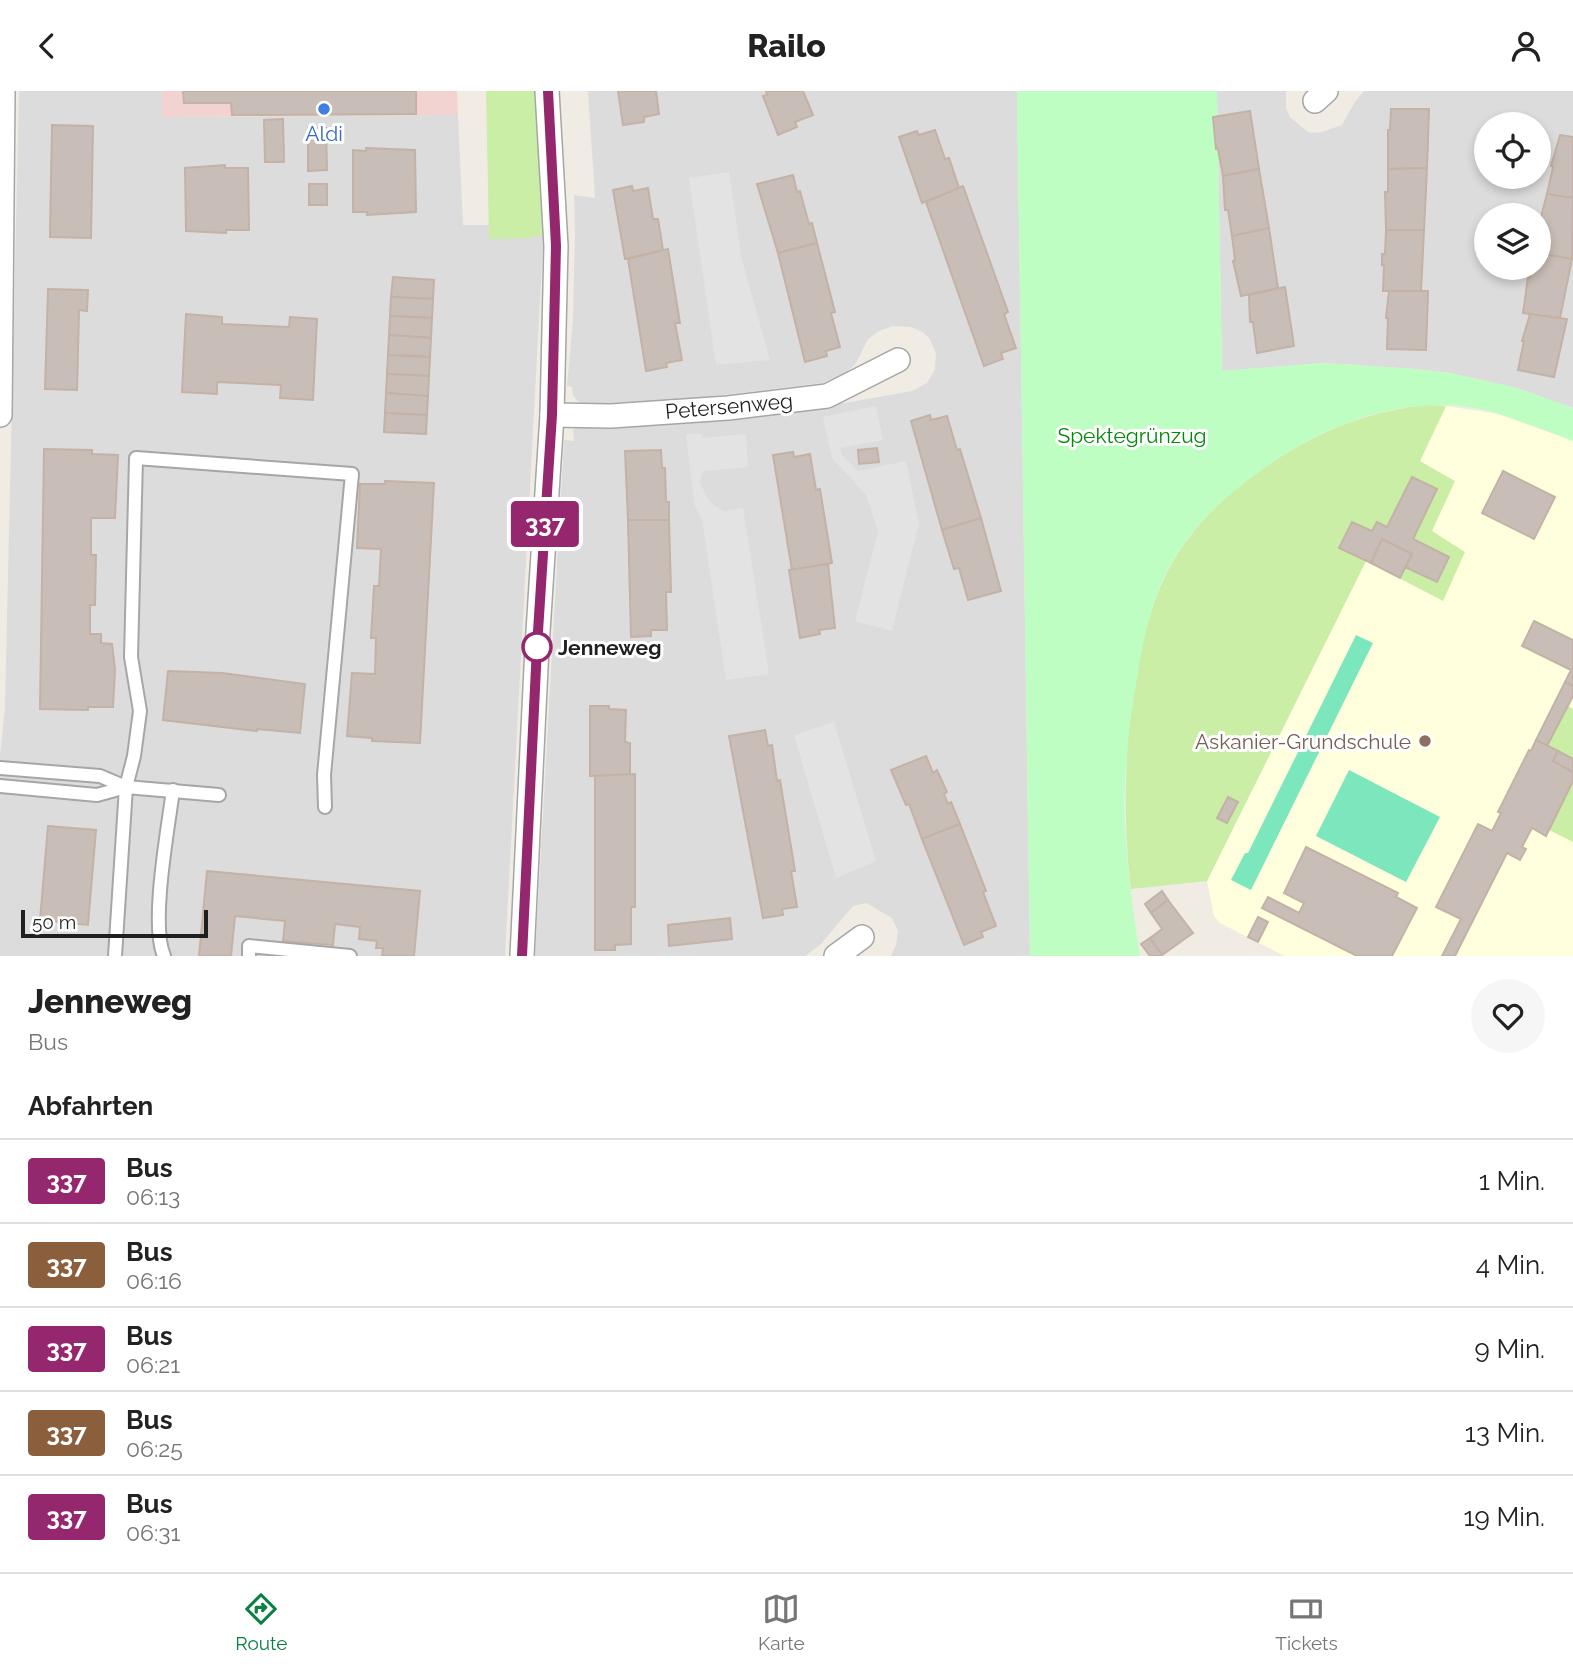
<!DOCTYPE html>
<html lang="de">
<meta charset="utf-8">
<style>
:root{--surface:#fff;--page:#f6f6f6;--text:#222;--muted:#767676;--line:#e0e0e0;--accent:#0b8043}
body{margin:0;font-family:Raleway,sans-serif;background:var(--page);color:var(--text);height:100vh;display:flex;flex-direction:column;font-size:26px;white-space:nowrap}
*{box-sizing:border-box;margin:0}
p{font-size:23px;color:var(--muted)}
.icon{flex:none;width:38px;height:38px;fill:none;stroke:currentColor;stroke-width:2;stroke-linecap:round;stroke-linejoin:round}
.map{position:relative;height:865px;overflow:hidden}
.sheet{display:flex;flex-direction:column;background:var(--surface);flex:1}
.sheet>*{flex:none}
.badge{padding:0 14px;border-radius:5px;font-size:24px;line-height:46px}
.controls{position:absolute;left:1474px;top:21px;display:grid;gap:14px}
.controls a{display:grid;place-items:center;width:77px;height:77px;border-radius:50%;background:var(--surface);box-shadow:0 4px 10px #0003;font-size:35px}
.scale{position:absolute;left:21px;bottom:18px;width:187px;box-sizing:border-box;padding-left:7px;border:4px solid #1f1f1f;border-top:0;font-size:19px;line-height:24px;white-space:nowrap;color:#1f1f1f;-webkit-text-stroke:5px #fff;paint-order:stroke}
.map>.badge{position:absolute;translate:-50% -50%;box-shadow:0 0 0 4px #fff}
h2{padding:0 28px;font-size:26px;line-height:63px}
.round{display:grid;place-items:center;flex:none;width:74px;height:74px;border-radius:37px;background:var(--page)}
.overview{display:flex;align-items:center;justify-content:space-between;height:119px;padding:0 28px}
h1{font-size:33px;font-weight:800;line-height:52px}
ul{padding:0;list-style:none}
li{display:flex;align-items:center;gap:21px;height:84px;padding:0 28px;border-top:2px solid var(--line)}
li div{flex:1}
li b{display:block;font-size:26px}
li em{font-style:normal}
li .badge{min-width:77px;font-weight:700;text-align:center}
header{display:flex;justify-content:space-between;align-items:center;height:91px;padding:0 28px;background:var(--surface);font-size:32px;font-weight:800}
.tab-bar{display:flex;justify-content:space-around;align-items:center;height:98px;border-top:2px solid var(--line);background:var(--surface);font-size:19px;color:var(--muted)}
.tab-bar a{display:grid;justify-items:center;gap:4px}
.tab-bar .on{color:var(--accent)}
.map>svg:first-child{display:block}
</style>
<header><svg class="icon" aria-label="back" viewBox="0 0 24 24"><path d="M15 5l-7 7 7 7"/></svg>Railo<svg class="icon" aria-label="person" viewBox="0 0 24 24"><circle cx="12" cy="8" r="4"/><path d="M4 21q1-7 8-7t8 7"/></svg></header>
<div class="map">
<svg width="1573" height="865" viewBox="0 0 1573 865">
<rect width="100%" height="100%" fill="#f0ece4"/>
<g fill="#dddcdc" fill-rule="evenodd">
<path d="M19,0H162L163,26L458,24L463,134H544L505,865H0V665L5,616Z"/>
<path d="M588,0H1017L1030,865H891L896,854L898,840L892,827L866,812L853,815L821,853L805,865H535L564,349L574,350L573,339L577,335L740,326L845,312L912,300L927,292L935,278L936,262L929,247L923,241L911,236L893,235L879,240L868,248L856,272L847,281L822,292L689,308L585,313L578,310L573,305L572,296L567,295L573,228L575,139L574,104L595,107Z"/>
<path d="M1217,0H1286V17L1290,26L1308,41L1319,42L1342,34L1355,11L1364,0H1573V317L1517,297L1450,282L1415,278L1325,272L1222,280ZM1486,33H1538V86H1486ZM1486,124H1538V177H1486Z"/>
</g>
<path fill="#f2d3d2" d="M162,0H457L458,24L162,26Z"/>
<path fill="#ffffde" d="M1446,315L1498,323L1573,350V865H1285L1220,832L1214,825L1207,790L1366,470L1443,509L1420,370Z"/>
<g fill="#caeea6">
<path d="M486,0H535L544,143L530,147L489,148Z"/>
<path d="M1430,314L1446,315L1420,370L1455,390L1432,440L1465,461L1443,510L1366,470L1207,790L1131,798C1119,703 1125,544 1178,462C1203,423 1239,393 1277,368C1324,338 1375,318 1430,314Z"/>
<path d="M1568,615L1573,618V668L1547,655Z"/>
<path d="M1573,690V751L1549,739Z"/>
</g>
<path fill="#befec2" d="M1017,0H1217L1222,280L1325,272L1415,278L1450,282L1517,297L1573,317V350C1548,340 1524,331 1499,323C1428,300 1347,324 1287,362C1245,389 1206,419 1178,461C1154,498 1145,539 1138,581C1129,631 1123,683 1125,734C1127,778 1133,821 1140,865H1030Z"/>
<g fill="#7ce6bc">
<path d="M1356,544L1373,552L1251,799L1231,789L1245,762H1248Z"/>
<path d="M1349,679L1440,726L1406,791L1316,745Z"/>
</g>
<g fill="#e3e3e3">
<path d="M729,81L741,165L770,269L716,274L689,87Z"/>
<path d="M876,315L883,349L840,357L842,364L858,380L906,370L919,433L892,540L855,530L878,440L866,404L832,367L823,326Z"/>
<path d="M701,342L702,347L746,343L748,376L704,380L701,384L700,392L707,406L715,415L724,420L743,417L769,583L726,589L702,428L695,416L686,344Z"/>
<path d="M834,631L876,770L836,787L794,644Z"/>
</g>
<g fill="#c9beb7" stroke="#c3b2a5" stroke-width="2">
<path d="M183,0H416V23L232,24L231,12H184Z"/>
<path d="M618,0H656L659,23L644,26V31L623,34Z"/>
<path d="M766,0H803L813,24L795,31L797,36L778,44L763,5L767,4Z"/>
<path d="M1391,18H1429L1427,77L1388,78V39H1390Z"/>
<path d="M1250,20L1259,78L1223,85L1218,58H1216L1213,26Z"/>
<path d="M283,28L284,71H265L264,29Z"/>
<path d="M52,34L93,35L91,147L50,146Z"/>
<path d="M308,37H326L327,79L308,80Z"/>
<path d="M935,39L945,68L949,67L959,97L922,112L899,46L917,40L919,44Z"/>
<path d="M1560,44L1573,46V107L1547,103L1553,76L1551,75Z"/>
<path d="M366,57L415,59L416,121L367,124V121H353V59L366,60Z"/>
<path d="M225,74V77H248L249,139H226V142L186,140L185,77Z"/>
<path d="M1427,77L1424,139H1386L1385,101H1388V78Z"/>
<path d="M1259,78L1269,137L1232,145L1228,119H1225L1223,85Z"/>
<path d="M793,84L797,101L800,100L809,133L812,132L817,152L778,162L757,93Z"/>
<rect x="309" y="93" width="18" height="21"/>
<path d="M632,95L633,100L648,97L653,128H658L663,159L625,168L613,99Z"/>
<path d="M963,95L1008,221L1004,223L1016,257L1001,262L1003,268L984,275L926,111Z"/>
<path d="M1547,103L1573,107L1572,168L1538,162L1540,137H1538Z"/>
<path d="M1269,137L1278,197L1241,205L1233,170L1235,169L1232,145Z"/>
<path d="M1386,139H1424L1421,200H1383L1384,174H1382V163H1385Z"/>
<path d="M817,152L835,221L831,222L840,256L826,260L827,265L805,271L778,162Z"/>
<path d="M668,158L680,232H675L682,269L666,272L667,276L646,280L628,168Z"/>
<path d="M1538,162L1572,168L1560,227L1523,222L1528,186L1530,187L1532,177H1538Z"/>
<path d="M393,186L434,189L433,208L391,206Z"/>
<path d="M1285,196L1294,255L1257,262L1253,231H1250L1249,204Z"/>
<path d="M48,198L88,199L87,220L79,219L77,299L45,298Z"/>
<path d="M1389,200H1428L1426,259L1387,258L1388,227H1386Z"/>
<path d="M391,206L433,208L432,227L390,225Z"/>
<path d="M186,223L222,226V233L289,236L290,226L317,228L313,309L280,307L281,294L217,291V303L182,301Z"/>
<path d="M1530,223L1567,228L1554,286L1518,279L1524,250H1522Z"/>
<path d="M390,225L432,227L431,247L389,244Z"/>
<path d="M389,244L431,247L430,266L388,264Z"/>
<path d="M388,264L430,266L429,285L387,283Z"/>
<path d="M387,283L429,285L428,305L386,302Z"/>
<path d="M386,302L428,305L427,324L385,322Z"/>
<path d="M385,322L427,324L426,343L384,341Z"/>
<path d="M930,324L931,329L947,325L957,359L960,358L981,427L942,439L911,330Z"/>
<path d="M877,357L879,371L859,373L858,359Z"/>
<path d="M44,358L92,359V363L118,364L115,427H91V464H96L95,514H90V543H101V552L112,553L115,578L113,616H88V619L40,618Z"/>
<path d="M661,359L662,377H665L666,411H669V429H628L625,360Z"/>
<path d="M793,361L794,366L810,363L816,399L820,398L832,472L792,479L773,364Z"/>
<path d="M1503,380L1555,406L1534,448L1482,422Z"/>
<path d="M1412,386L1437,398L1413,448L1449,466L1437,491L1405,476L1412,463L1382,448L1371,472L1339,457L1352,431L1372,440L1377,431L1387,436Z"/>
<path d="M385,390L434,392L420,652L372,650V647L347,645L352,582L375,583L376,547H371L374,495H379L381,458L357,457L360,393H385Z"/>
<path d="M981,427L1001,500L968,509L959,477L954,478L942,439Z"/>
<path d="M628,429H669L671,501H666L667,539H651V545L631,546Z"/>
<path d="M1382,448L1412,463L1400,487L1371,472Z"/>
<path d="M828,473L835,537L819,539L820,543L800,547L789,479Z"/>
<path d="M1534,530L1573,549V595L1565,591L1571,579L1522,555Z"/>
<path d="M168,580L222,582L305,593L300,642L257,638V640L163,629Z"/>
<path d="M1565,591L1573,595V605L1547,655L1536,649Z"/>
<path d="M590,615H609V618L626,619L625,651L630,652V684L590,685Z"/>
<path d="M765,639L768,655L772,654L777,690L780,689L795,780H791L797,816L782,818L783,824L763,827L729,645Z"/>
<path d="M1536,649L1558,660L1553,670L1573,681V690L1546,745L1532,737L1522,756L1526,758L1520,769L1507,762L1455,865H1442L1461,828L1436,816L1478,733L1492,740L1501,722L1498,721L1529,659L1531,660Z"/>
<path d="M1558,660L1573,668V681L1553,670Z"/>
<path d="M926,665L933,682L937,679L947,701L944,703L948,713L951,711L960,733L922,748L909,713L906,714L891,679Z"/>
<path d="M635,683V816H631V853L615,854V859H595V685Z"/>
<path d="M1228,706L1238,711L1227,732L1217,727Z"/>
<path d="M960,733L986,800L983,801L996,835L981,841L983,846L964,854L922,748Z"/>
<path d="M48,735L96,739L88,834L40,829Z"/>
<path d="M1306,756L1398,802L1396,806L1417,817L1392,865H1357L1262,817L1268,806L1299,822L1304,812L1284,802Z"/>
<path d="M207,780L420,800L414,865H382L383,857H376L377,850L359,848L360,836L335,833L333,854L283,850L285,830L235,825L231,865H199Z"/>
<path d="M1162,800L1168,809L1151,822L1145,813Z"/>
<path d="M1168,809L1193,842L1162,864L1150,847L1162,838L1151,822Z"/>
<path d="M1258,826L1268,831L1258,851L1248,846Z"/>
<path d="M730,827L732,848L669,855L668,834Z"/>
<path d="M1150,847L1162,864L1161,865H1150L1141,853Z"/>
</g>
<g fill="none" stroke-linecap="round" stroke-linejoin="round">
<defs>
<g id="lane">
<path d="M0,677L100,685L126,696L219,704"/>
<path d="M0,695L97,704L126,696"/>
<path d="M115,865L126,696L134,665L140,620L131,566L136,367L352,383L324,684L325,716"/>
<path d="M164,865C150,833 168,738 173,699"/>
<path d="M249,865V855L350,865"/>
</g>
<g id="street">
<path d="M1315,10L1326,0"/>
<path d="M0,324L3,0"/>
<path d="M552,324L611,325L728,317L827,305L898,269"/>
<path d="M522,865L537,556L552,324L556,155L547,0"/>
<path d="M836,865L862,846"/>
</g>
</defs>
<use href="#lane" stroke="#a6a6a6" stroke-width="16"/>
<use href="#street" stroke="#a6a6a6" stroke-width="26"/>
<use href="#lane" stroke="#fff" stroke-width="12"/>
<use href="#street" stroke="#fff" stroke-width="23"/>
</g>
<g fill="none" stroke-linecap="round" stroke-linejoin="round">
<defs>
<path id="line" d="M522,865L537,556L552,324L556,155L548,0"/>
</defs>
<use href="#line" stroke="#fff" stroke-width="16"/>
<use href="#line" stroke="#95276e" stroke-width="10"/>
</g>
<circle fill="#3f7fe0" stroke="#fff" stroke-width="2.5" cx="324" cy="18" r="7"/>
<circle fill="#fff" stroke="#95276e" stroke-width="3.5" cx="537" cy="556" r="14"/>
<circle fill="#8d6e63" stroke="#fff" stroke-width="2.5" cx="1425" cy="650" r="7"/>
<g text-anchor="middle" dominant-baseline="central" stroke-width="6" stroke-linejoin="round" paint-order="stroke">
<g font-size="21" fill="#366cbe" stroke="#fff">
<text x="324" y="42">Aldi</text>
</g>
<g font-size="21" fill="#1f1f1f" stroke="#fff">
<text transform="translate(729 315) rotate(-5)">Petersenweg</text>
</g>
<g font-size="21" fill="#03870c" stroke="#fff">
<text x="1132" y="344">Spektegrünzug</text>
</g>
<g font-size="21" font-weight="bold" fill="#1f1f1f" stroke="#fff" text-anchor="start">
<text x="558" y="556">Jenneweg</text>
</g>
<g font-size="21" fill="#785e54" stroke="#fff" text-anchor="end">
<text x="1411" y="650">Askanier-Grundschule</text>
</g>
</g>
</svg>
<div class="controls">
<a><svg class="icon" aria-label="locate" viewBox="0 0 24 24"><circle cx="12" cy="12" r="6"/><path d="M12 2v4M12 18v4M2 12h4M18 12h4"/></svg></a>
<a><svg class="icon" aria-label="layers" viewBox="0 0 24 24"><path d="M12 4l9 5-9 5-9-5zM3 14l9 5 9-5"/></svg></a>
</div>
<div class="scale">50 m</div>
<b class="badge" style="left:545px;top:433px;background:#95276e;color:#fff">337</b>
</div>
<section class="sheet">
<div class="overview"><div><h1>Jenneweg</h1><p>Bus</p></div><a class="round"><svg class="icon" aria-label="heart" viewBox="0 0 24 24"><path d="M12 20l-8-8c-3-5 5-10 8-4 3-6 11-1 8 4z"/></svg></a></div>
<h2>Abfahrten</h2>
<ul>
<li><span class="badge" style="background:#95276e;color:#fff">337</span><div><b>Bus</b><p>06:13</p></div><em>1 Min.</em></li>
<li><span class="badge" style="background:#8b5e3c;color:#fff">337</span><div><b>Bus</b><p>06:16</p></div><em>4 Min.</em></li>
<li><span class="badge" style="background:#95276e;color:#fff">337</span><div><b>Bus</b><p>06:21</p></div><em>9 Min.</em></li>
<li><span class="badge" style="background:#8b5e3c;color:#fff">337</span><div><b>Bus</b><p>06:25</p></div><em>13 Min.</em></li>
<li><span class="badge" style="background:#95276e;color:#fff">337</span><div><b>Bus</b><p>06:31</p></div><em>19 Min.</em></li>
</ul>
</section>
<nav class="tab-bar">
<a class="on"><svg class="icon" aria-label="directions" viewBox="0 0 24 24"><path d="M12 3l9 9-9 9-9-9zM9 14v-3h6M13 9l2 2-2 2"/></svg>Route</a>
<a><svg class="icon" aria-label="map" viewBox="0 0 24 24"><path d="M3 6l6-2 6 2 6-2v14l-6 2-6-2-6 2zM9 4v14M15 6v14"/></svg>Karte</a>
<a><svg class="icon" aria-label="tickets" viewBox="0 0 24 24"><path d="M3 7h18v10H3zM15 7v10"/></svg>Tickets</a>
</nav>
